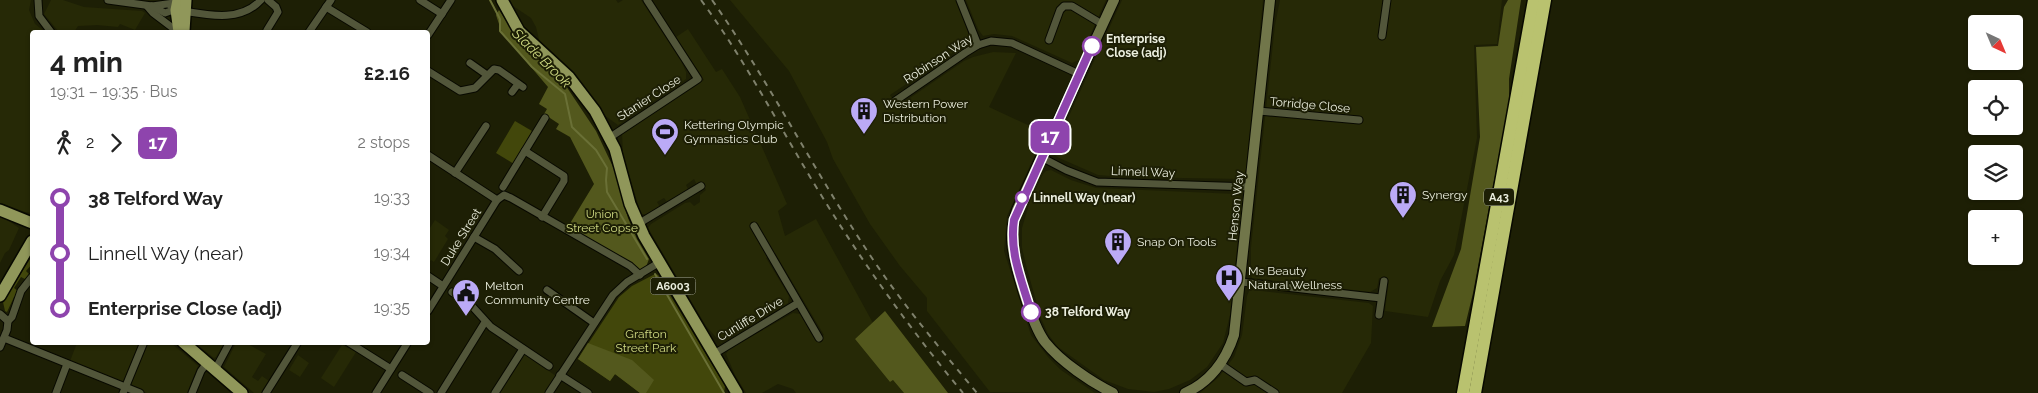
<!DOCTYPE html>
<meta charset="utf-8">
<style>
:root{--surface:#fff;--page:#f2f2f2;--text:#222;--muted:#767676}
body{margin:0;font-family:Raleway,sans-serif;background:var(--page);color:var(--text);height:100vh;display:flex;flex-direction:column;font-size:19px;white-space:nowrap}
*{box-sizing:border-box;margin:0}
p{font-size:16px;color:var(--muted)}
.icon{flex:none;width:28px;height:28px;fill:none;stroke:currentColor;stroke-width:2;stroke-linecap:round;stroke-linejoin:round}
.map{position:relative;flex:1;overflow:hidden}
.drawer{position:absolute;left:30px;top:30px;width:400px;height:315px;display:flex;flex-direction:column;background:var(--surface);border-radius:5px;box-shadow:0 1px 4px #0004}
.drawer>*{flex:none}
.badge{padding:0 10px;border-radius:8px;font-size:18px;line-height:32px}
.needle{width:32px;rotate:136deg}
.fabs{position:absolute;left:1968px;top:15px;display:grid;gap:10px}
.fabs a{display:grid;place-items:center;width:55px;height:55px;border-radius:5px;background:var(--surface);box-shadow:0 1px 4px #0004;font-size:25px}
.map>.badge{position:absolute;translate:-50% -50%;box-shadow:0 0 0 2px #fff}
.legs{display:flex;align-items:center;gap:8px;height:55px;padding:0 20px;font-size:16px}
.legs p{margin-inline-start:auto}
.head{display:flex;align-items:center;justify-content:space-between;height:85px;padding:0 20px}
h1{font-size:28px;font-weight:700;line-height:38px}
ul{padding:0 20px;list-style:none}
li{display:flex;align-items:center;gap:18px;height:55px;font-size:19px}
li i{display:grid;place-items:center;width:8px;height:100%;margin:0 6px;background:currentColor}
li i::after{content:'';width:12px;height:12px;margin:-6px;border:4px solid;border-radius:50%;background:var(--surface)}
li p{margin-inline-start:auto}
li:first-child i{background:linear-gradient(#0000 50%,currentColor 0)}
li:last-child i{background:linear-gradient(currentColor 50%,#0000 0)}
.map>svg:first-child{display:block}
</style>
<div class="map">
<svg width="2038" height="393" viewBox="0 0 2038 393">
<rect width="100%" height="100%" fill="#1d1f05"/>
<g fill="#262906">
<path d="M0,0H31L29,10L35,24L45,32H32V213L25,212L0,203Z"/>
<path d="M51,0H63L84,7L142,11L145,13L135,30L120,24L118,27L97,25L78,26L74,32H59L44,14Z"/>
<path d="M510,0H616L618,3L623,0H641L681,61L686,72V79L618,125L604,115L576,77L540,44L536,27L531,18L513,6Z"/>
<path d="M730,0H956L965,20L970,41L890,95L903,115L911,110L909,104L910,98L964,61L973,57L993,52L1016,53L989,107L1045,133L1007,216L1004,251L1031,335L1048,357L1061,370L1095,393L990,392L927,311V298L900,266L870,224L833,159L827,142L789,71Z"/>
<path d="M966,0H1106L1079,60L1072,63L1012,36L994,34L983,36L978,29Z"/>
<path d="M1122,0H1263L1246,169L1245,175L1242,179L1123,177L1098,175L1059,158L1052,153Z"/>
<path d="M1280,0H1502L1497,44L1474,45L1477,138L1454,255L1440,281L1428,317L1385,311L1389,280L1379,278L1377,288L1370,292L1252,278L1251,276V247L1275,25Z"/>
<path d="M688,29L716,72L722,69L740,97L787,204L778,211L785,236L816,219L873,323L855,339L890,382L893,380L904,393H796L793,389L778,384L762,393H746L735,375L726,354L729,349L793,313L801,314L816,340L824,335L775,253L766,258L789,296L788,303L721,343L706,326L648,228L651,224L685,203L690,202L694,206L700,202V195L706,190L701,182L697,185L694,179L686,185L688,189L667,202L664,198L657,202L660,207L646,214H641L623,155L622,133L704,80L676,37Z"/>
<path d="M1051,170L1071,180L1096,188L1237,194L1241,197L1242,201L1230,315L1223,343L1207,367L1190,380L1169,389L1154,392L1128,389L1104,380L1058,347L1048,334L1041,318L1027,269L1022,248V228L1030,201L1043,174L1046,171Z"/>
<path d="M0,215L19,228L9,250L5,253L0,263Z"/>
<path d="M435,220L449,230L445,236L448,239L434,262L431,260L428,264V231Z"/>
<path d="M1253,290L1369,303L1373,306L1371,343L1342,393H1200L1219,377L1234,357L1242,335L1247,296L1249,291Z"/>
<path d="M77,343H141L124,384L70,361Z"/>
<path d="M148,343H171L198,366L187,393H147L133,387L131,384Z"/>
<path d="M195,343H224L216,357L214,358Z"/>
<path d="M236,343H246L266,354L252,377L258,381L262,376L269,381L261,393H254L224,367Z"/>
<path d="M342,345L356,352L334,387L321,378Z"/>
<path d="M524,354L556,376L545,393H500Z"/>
<path d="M298,355L309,363L300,377L289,370Z"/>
</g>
<g fill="#42470b">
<path d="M515,121L532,131L514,164L496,153Z"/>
<path d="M32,256V264L26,271L30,275L27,280L21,277L14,288L18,291L17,296L14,297L7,312L5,311L3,302Z"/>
<path d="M655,274L658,275L725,386L724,393H640L615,374L610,381L578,359L619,297L632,286Z"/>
</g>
<g fill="#53581d">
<path d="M1508,0H1521L1509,79V101L1473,293L1465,326L1432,327L1461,249L1480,137L1476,47L1498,46L1504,7Z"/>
<path d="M499,10L523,46L564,83L596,131L614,169L628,218L637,239L649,259L646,267L638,271L566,230L594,184L570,137L556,129L559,124L544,114L547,109L539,104L548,87L502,33L496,15Z"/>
<path d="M885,311L948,393H904L893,380L890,382L855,339Z"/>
<path d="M588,343L632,360L654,380L646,393H640L615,374L610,381L578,359Z"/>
</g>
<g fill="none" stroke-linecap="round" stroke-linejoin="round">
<g stroke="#6a7036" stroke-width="2">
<path d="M490,0L500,19V31L532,67L565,94L572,127L596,150L607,168L606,180L607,192L647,259"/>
<path d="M655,274L724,393"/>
</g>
<defs>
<g id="street">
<path d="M38,0L39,16L51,32"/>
<path d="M108,0L152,6L174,3"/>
<path d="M420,0L442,14"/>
<path d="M960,0L978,45"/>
<path d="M170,5L176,10C204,14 239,24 261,0"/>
<path d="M147,6L153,13L178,32"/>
<path d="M152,6L165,13L179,8"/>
<path d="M326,7L367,32"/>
<path d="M267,30L278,12L276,7L268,0"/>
<path d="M309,32L331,0"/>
<path d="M428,35L451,0"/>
<path d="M1382,36L1387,0"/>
<path d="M1049,40L1060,10L1064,6H1072L1102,24"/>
<path d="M470,63L487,75"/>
<path d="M428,71L460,91L475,88L494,69L499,70L523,87"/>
<path d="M512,92L518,84"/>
<path d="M895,101L965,53L978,45L991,41L1012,43L1079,74"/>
<path d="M1259,111L1359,120"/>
<path d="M609,138L698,79L647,0"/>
<path d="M525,151L564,176V181L542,217"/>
<path d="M428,155L497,200L504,195L511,198L630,266L640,275"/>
<path d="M1041,157L1066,170L1097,182L1251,187"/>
<path d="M455,173L486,126"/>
<path d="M503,187L545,118"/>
<path d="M638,224L701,186"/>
<path d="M754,226L819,338"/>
<path d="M474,237L495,249L519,271"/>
<path d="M428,276L443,286"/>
<path d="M1241,282L1381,298"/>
<path d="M547,290L594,323"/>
<path d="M452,292L471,305L491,327L549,366"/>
<path d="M428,311L497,200"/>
<path d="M0,314L8,321"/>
<path d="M1379,315L1384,281"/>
<path d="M4,338L140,393"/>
<path d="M348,342L391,369"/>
<path d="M0,347L7,330L8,321L12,317L21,291L32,277"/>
<path d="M714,354L798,303"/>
<path d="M1220,364L1246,382L1255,380L1275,393"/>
<path d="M215,370L230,342"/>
<path d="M402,375L430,393"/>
<path d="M560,375L588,393"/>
<path d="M56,393L67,364"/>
<path d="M123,393L144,342"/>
<path d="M192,393L201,371L207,363"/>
<path d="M266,393L298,342"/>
<path d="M376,393L408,342"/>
<path d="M441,393L485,322"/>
<path d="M495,393L523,349"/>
<path d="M549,393L613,295L627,282L660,262"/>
</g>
<g id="secondary">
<path d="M1113,393C1091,382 1061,362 1045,342C1032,325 1013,262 1012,240C1012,229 1014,219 1017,210L1114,0"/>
<path d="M1185,393C1210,382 1226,360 1234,335L1270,0"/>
</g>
<g id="primary">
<path d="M178,0L176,10L179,32"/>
<path d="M502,0L519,31L569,77L595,111L615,149L630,204L644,236L737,393"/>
<path d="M184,31L186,0"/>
<path d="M0,210L32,223"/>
<path d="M0,296L32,241"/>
<path d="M183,342L242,393"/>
</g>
<g id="highway">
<path d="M1463,393L1534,0"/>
<path d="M1475,393L1545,0"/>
</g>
</defs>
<use href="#street" stroke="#080900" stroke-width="9"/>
<use href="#secondary" stroke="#080900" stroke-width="12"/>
<use href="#primary" stroke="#080900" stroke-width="14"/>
<use href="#highway" stroke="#080900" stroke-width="15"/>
<use href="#street" stroke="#52563a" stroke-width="7"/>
<use href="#secondary" stroke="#71764a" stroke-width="10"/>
<use href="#primary" stroke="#90975a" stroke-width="11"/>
<use href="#highway" stroke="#b9c26f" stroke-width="12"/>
<g stroke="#7f816c" stroke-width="2" stroke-dasharray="6 6" stroke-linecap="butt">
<path d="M701,0C745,60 779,126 818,190C862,262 910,329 963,393"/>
<path d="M712,0C768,80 812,167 866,249C899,300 938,346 977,393"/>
</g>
</g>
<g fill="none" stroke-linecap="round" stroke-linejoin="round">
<defs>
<path id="line-1" d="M1031,312C1022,281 1009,252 1014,220L1092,46"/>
</defs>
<use href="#line-1" stroke="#fff" stroke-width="11"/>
<use href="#line-1" stroke="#8e44ad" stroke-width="8"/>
</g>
<defs>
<symbol id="building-pin" viewBox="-11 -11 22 30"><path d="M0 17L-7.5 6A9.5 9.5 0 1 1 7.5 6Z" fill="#bbaaf6" stroke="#1d1f05"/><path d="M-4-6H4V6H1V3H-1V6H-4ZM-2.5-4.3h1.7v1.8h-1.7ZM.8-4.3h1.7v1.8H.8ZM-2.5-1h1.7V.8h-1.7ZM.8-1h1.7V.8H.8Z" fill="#111"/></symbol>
<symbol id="stadium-pin" viewBox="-11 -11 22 30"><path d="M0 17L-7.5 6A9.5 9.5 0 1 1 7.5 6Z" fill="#bbaaf6" stroke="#1d1f05"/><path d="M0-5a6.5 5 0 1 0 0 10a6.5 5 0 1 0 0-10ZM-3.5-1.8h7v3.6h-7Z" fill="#111"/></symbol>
<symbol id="hospital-pin" viewBox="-11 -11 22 30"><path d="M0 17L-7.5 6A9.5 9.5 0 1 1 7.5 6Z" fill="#bbaaf6" stroke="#1d1f05"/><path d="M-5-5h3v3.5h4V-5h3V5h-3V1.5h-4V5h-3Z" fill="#111"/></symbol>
<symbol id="civic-pin" viewBox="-11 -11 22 30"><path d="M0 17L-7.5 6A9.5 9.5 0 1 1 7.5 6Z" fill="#bbaaf6" stroke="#1d1f05"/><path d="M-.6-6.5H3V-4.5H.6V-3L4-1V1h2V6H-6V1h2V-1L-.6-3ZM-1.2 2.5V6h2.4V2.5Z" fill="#111"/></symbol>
</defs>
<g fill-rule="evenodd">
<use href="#building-pin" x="848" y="95" width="32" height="43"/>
<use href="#stadium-pin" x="649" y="116" width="32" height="43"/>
<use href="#building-pin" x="1387" y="179" width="32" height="43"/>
<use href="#building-pin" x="1102" y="226" width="32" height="43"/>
<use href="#hospital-pin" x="1213" y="262" width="32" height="43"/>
<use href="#civic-pin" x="450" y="277" width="32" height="43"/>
</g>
<g fill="#fff" stroke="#8e44ad" stroke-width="2.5">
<circle cx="1092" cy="46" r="9"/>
<circle cx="1022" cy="198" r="6"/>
<circle cx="1031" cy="312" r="9"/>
</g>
<g text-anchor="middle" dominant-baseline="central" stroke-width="4" stroke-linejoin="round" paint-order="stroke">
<g fill="#1d1f05" stroke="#adb09d" stroke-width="1">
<rect x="1484" y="188.5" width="30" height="17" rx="4"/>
<rect x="650.5" y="277.5" width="45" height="17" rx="4"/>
</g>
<g font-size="11" font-weight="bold" fill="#ebeede">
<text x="1499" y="197">A43</text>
<text x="673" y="286">A6003</text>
</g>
<g font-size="12" font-weight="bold" fill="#ebeede" stroke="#1d1f05" text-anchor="start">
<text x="1106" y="39">Enterprise<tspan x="1106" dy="14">Close (adj)</tspan></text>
<text x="1033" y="198">Linnell Way (near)</text>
<text x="1045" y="312">38 Telford Way</text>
</g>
<g font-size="12" fill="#ebeede" stroke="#1d1f05">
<text transform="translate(938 59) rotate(-33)">Robinson Way</text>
<text transform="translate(649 98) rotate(-33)">Stanier Close</text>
<text transform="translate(1310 105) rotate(5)">Torridge Close</text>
<text transform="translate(1143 172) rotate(2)">Linnell Way</text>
<text transform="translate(1236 206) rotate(-84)">Henson Way</text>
<text transform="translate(461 237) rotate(-58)">Duke Street</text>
<text transform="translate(750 319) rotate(-31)">Cunliffe Drive</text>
</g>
<g font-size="12" fill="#ebeede" stroke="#1d1f05" text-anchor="start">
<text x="883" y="104">Western Power<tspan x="883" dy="14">Distribution</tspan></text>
<text x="684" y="125">Kettering Olympic<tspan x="684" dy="14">Gymnastics Club</tspan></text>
<text x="1422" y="195">Synergy</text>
<text x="1137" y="242">Snap On Tools</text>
<text x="1248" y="271">Ms Beauty<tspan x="1248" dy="14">Natural Wellness</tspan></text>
<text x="485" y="286">Melton<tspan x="485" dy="14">Community Centre</tspan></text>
</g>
<g font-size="12" fill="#d0da83" stroke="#1d1f05">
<text x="602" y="214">Union<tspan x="602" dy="14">Street Copse</tspan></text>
<text x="646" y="334">Grafton<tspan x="646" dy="14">Street Park</tspan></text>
</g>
<g font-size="14" font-style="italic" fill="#cfda82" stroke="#1d1f05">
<text transform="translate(542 58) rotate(45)">Slade Brook</text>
</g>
</g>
</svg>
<div class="fabs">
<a><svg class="needle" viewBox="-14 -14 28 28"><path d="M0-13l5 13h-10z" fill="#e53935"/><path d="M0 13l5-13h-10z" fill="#767676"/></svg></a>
<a><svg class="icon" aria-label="locate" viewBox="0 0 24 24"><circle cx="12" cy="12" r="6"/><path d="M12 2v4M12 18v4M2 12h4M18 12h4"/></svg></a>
<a><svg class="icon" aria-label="layers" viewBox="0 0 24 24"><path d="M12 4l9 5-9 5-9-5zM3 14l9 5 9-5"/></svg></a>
<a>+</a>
</div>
<b class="badge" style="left:1050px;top:137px;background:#8e44ad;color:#fff">17</b>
<section class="drawer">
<div class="head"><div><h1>4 min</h1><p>19:31 – 19:35 · Bus</p></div><b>£2.16</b></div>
<div class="legs"><svg class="icon" aria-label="walk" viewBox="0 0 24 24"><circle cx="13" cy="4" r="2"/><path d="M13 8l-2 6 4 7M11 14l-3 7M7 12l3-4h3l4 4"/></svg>2<svg class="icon" aria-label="forward" viewBox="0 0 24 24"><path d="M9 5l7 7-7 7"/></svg><b class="badge" style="background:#8e44ad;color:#fff">17</b><p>2 stops</p></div>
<ul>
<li><i style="color:#8e44ad"></i><b>38 Telford Way</b><p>19:33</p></li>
<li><i style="color:#8e44ad"></i><span>Linnell Way (near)</span><p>19:34</p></li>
<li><i style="color:#8e44ad"></i><b>Enterprise Close (adj)</b><p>19:35</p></li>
</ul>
</section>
</div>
